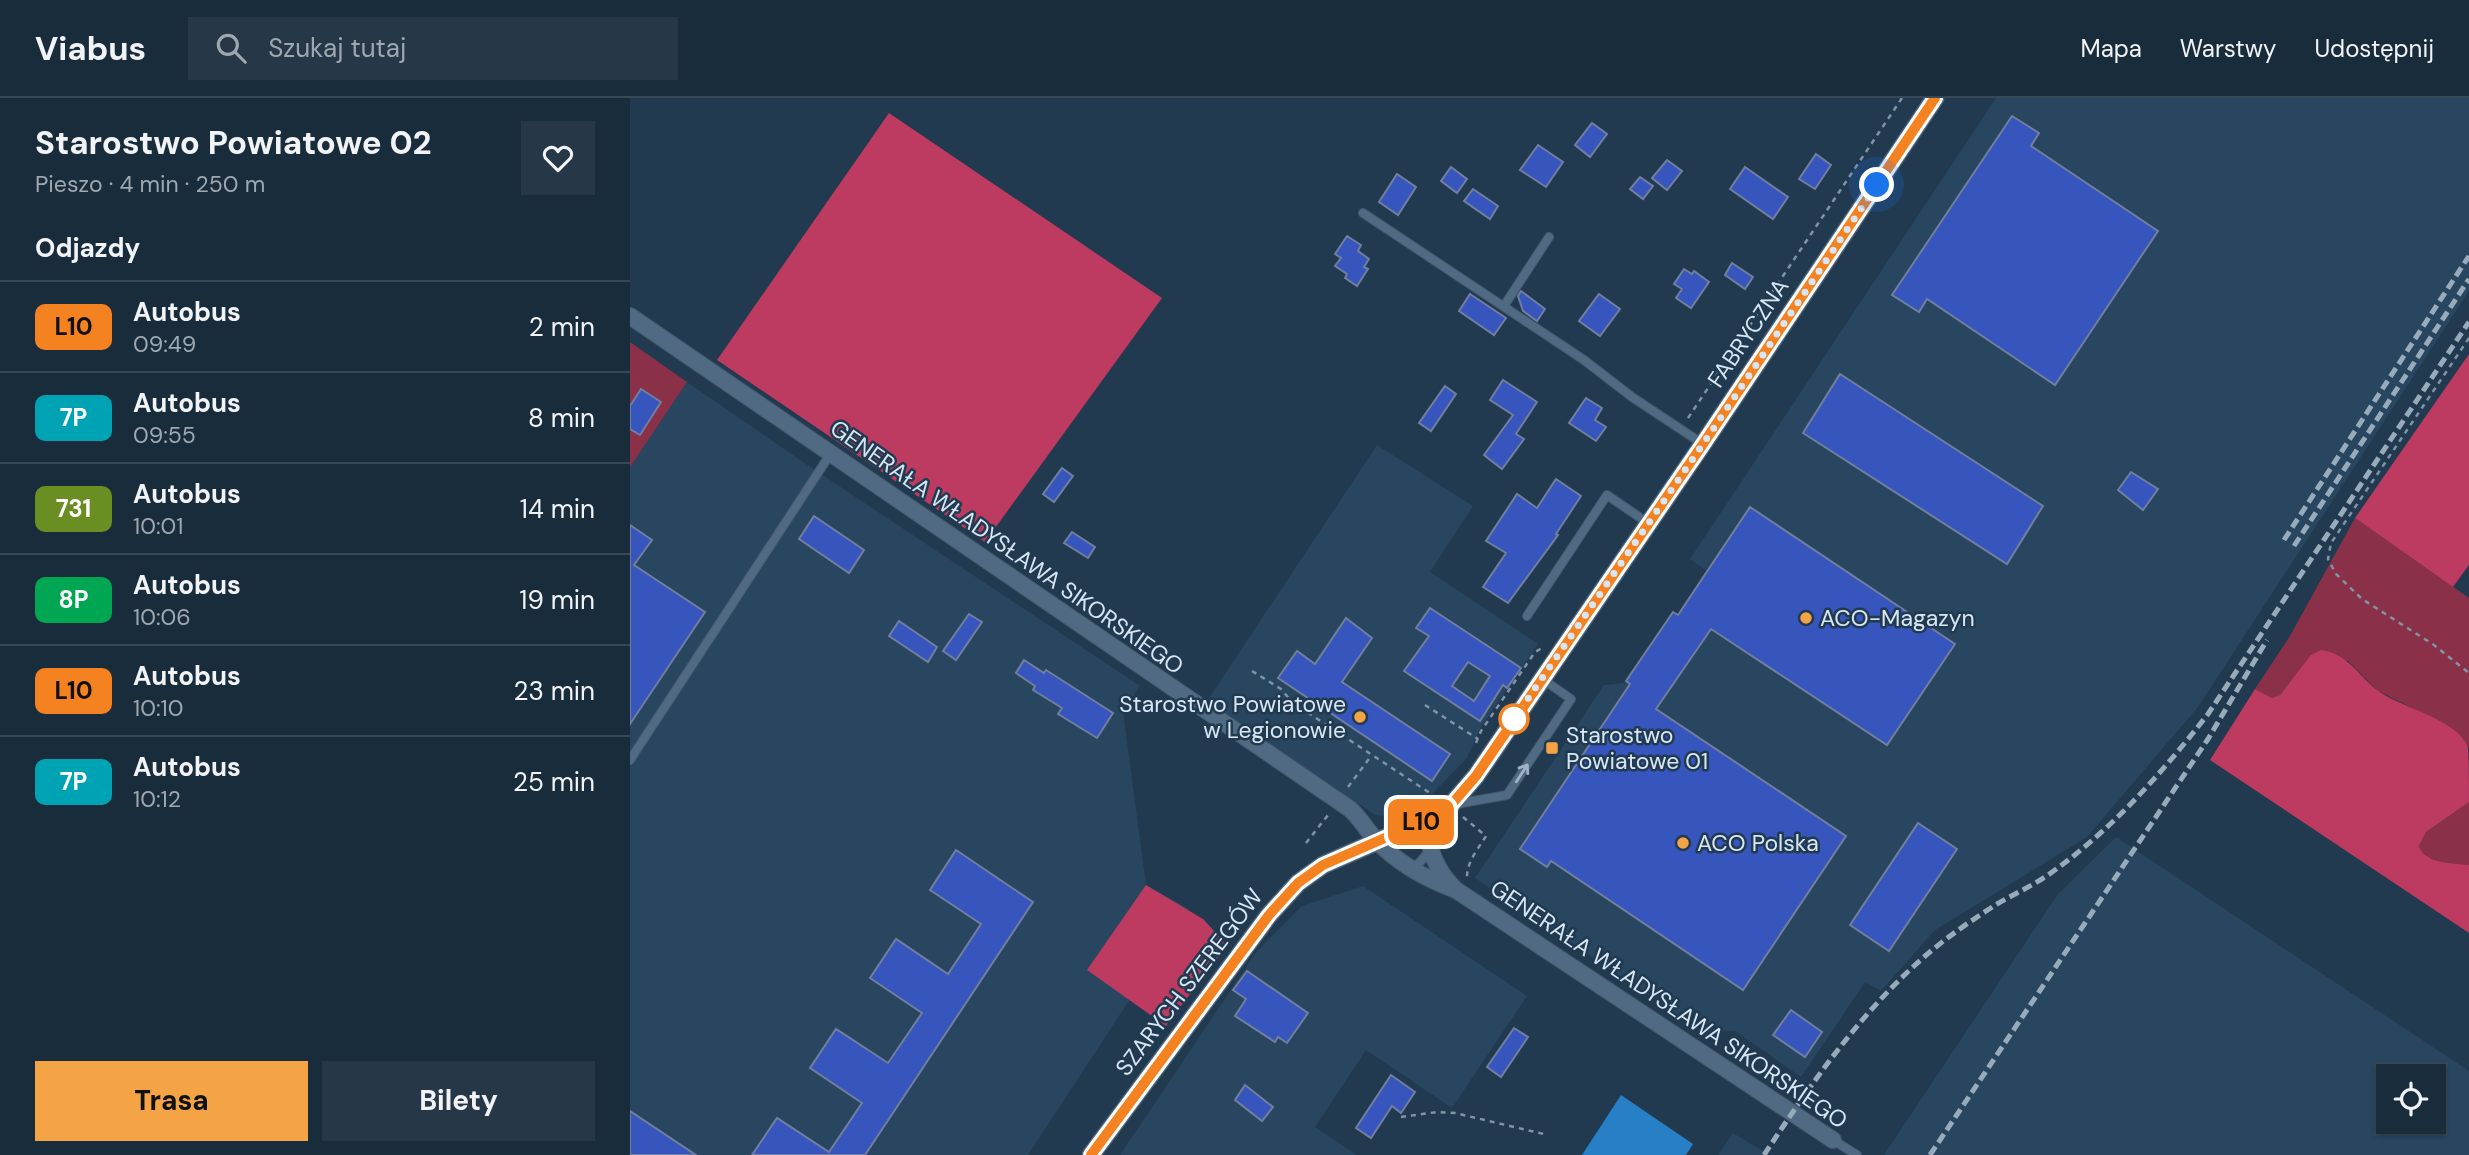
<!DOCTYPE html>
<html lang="pl">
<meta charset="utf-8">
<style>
:root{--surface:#192c3c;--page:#263847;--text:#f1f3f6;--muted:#9fa7af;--line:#374856;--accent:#f4a444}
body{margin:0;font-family:"DM Sans",sans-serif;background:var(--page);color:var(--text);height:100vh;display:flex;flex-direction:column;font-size:26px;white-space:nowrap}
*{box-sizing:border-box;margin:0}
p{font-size:23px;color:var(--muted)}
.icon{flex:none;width:38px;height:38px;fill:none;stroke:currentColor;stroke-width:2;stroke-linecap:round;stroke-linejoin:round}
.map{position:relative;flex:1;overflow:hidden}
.side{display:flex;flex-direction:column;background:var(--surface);width:630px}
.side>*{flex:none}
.badge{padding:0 14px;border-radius:10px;font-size:24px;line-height:46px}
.buttons{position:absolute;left:1746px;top:966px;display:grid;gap:14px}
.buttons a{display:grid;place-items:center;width:70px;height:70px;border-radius:0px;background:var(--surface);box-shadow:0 2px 5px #0004,0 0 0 2px var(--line);font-size:35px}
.you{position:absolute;width:35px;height:35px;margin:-18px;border:5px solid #fff;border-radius:50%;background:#1a73e8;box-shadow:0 0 0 10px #1a73e833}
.map>.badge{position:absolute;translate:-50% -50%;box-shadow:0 0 0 4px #fff}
h2{padding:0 35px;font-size:26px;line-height:63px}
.round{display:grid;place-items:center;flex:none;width:74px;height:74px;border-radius:0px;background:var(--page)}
.headline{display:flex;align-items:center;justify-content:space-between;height:119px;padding:0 35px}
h1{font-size:33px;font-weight:700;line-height:52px}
.action{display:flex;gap:14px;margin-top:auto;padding:14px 35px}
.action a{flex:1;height:80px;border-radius:0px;background:var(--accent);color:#111;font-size:28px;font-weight:700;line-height:80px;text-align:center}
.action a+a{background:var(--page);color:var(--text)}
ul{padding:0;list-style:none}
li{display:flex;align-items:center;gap:21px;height:91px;padding:0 35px;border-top:2px solid var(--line)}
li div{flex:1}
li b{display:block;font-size:26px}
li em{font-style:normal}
li .badge{min-width:77px;font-weight:700;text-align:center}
header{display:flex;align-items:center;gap:42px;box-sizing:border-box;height:98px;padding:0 35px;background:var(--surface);border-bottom:2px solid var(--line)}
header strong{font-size:33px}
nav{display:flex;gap:38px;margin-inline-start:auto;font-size:24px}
.search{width:490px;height:63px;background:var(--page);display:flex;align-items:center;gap:18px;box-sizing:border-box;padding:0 24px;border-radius:0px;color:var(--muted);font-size:26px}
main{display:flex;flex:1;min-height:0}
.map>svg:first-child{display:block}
</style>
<header>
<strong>Viabus</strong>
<div class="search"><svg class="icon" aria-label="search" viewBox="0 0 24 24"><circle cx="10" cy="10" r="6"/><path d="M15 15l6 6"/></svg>Szukaj tutaj</div>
<nav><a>Mapa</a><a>Warstwy</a><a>Udostępnij</a></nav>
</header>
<main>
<section class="side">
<div class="headline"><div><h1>Starostwo Powiatowe 02</h1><p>Pieszo · 4 min · 250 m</p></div><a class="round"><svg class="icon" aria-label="heart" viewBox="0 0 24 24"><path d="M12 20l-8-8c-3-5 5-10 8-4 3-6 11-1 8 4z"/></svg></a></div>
<h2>Odjazdy</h2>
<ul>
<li><span class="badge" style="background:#f58220;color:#111">L10</span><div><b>Autobus</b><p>09:49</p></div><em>2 min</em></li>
<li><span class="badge" style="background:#00a3b4;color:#fff">7P</span><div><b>Autobus</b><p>09:55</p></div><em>8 min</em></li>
<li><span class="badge" style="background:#6b8e23;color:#fff">731</span><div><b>Autobus</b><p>10:01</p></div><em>14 min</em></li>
<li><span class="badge" style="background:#00a651;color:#fff">8P</span><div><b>Autobus</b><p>10:06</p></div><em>19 min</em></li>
<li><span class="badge" style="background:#f58220;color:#111">L10</span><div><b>Autobus</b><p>10:10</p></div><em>23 min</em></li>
<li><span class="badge" style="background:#00a3b4;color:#fff">7P</span><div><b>Autobus</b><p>10:12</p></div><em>25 min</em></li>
</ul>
<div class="action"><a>Trasa</a><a>Bilety</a></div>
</section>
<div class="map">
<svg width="1839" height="1057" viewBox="0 0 1839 1057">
<rect width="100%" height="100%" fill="#213a50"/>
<g fill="#284660" fill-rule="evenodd">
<path d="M1366,0H1839V193L1568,609L1457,739L1305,832L1251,893L1235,884L1171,979L1105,933H1072L845,780L974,587L995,585L1048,517L1077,473L1060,461Z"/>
<path d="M57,284L179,368L510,588L493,613L516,787L559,811L398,1057H0V369Z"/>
<path d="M747,347L843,408L800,474L908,546L851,629L837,660L804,694L801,698L803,701L778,716L763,720L745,717L577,603Z"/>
<path d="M1486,739L1839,973V1057H1254L1428,796ZM1759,978H1804V1024H1759Z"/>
<path d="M733,788L897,898L822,1010L736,952L685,1029L727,1057H490L627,853L672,808Z"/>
<path d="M1103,1035L1136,1055L1138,1057H1088Z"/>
</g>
<g fill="#8a3149">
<path d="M0,244L57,284L0,369Z"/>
<path d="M1725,420L1839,500V650L1832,639L1820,629L1748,593L1718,563L1682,557L1650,597L1642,600L1625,591L1660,538Z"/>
<path d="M1839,704V767C1823,765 1795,766 1789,748L1796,734Z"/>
</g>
<g fill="#bd3a60">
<path d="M259,15L532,200L355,444L87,262Z"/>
<path d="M1839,256V467L1823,489L1725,420Z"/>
<path d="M1691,552C1718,556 1727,576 1747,592C1770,610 1828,621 1838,649C1839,661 1839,690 1839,704L1796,734L1789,748C1795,766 1823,765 1839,767V835L1580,662L1625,591L1642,600L1650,597L1681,557Z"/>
<path d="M516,787L573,821L597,847L536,928L457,872Z"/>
</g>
<path fill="#277fc5" d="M991,997L1063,1046L1056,1057H952Z"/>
<g fill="#3655bd" stroke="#717e9e" stroke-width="2" fill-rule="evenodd">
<path d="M1382,18L1409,35L1401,48L1528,133L1425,287L1297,201L1289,214L1262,197Z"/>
<path d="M962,25L977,36L960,59L945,47Z"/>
<path d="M908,47L933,64L916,89L890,72Z"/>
<path d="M1186,56L1201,67L1185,91L1169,81Z"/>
<path d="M1037,62L1052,73L1037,92L1022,80Z"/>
<path d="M821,69L837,81L827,95L811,83Z"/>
<path d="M1115,69L1158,99L1143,121L1100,91Z"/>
<path d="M767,76L786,89L768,117L749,104Z"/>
<path d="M1010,79L1023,88L1013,101L1000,91Z"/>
<path d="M843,91L868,108L860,121L834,103Z"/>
<path d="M717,138L731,147L728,153L739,161L734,169L738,171L727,188L715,180L717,176L705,168L711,160L705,156Z"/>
<path d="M1102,165L1123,179L1115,191L1095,177Z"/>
<path d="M1054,171L1062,176L1064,173L1079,184L1061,210L1046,200L1052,191L1044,186Z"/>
<path d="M891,193L915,211L907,223L893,213L888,198Z"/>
<path d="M840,196L876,220L864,237L829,213Z"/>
<path d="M969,196L990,211L970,238L949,223Z"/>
<path d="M1210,276L1413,408L1377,466L1173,335Z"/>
<path d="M873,282L907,304L886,336L894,341L872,371L854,357L883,317L860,302Z"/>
<path d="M815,288L826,296L801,333L789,325Z"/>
<path d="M11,291L31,304L10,337L0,331V308Z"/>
<path d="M956,300L972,310L965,322L976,329L966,343L939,325Z"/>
<path d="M432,370L443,378L424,404L413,396Z"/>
<path d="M1501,374L1528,391L1513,412L1488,392Z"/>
<path d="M926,381L951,398L926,436L928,437L878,505L853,489L876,455L856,443L887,396L907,410Z"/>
<path d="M1120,409L1325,546L1257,647L1081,531L1026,611L1216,738L1113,892L921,763L917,769L890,751L1000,586L996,583L1043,514L1048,517Z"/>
<path d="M184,418L234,452L219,475L169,441Z"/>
<path d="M0,427L22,442L4,467L75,514L0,626Z"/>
<path d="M442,434L465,449L458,460L434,445Z"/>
<path d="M800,510L891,570L877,590L873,587L850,623L774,573L799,538L786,530ZM838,564L860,578L844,603L822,588Z"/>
<path d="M339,516L352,524L326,562L313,553Z"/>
<path d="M716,520L742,540L712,584L820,656L802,683L648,580L667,553L685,566Z"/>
<path d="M269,523L307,549L298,564L259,538Z"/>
<path d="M394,562L414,575L416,572L483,615L467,640L428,616L432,610L403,592L405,588L386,575Z"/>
<path d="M1288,725L1327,751L1259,853L1220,827Z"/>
<path d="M326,752L403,804L235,1057H122L147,1020L199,1054L232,1005L180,970L206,931L258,965L292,915L240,880L266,841L318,876L351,826L300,792Z"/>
<path d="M617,873L678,915L657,945L648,939L645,944L605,918L616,901L603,892Z"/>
<path d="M1161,912L1192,934L1175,959L1143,937Z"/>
<path d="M884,930L898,939L871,979L857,969Z"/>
<path d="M761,977L785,994L771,1015L762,1008L741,1040L726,1030Z"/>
<path d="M615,987L643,1009L632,1023L605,1002Z"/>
<path d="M0,1013L66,1057H0Z"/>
</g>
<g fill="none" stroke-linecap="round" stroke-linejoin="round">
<defs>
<g id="service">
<path d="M733,115L954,262L1002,299L1073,346"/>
<path d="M874,208L919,139"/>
<path d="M897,518L977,397L1018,425"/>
<path d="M0,662L201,355"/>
<path d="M826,706L877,697L941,601L911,580"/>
<path d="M780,770L789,765L800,753"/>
<path d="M1203,1042L1227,1057"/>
</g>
<g id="minor">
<path d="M0,218L720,711C730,720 736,731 745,741C767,765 796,781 826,792"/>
<path d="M796,722C798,750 805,772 826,792L1203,1042"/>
</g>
<path id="tertiary" d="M461,1057L639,817L668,785L693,767L796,722L821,707L846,678L1073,346L1305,0"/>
</defs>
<use href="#service" stroke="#42576a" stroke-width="10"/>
<use href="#minor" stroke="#42576a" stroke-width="18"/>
<use href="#tertiary" stroke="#42576a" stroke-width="19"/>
<g stroke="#8194a6" stroke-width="2.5" stroke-dasharray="5 5" stroke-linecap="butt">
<path d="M1839,240L1701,445L1698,461L1706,476L1732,501L1804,547L1839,575"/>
<path d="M1058,320L1272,0"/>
<path d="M622,573L651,591L663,605L803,697"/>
<path d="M795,607L848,641"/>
<path d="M846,645L851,633L905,554L914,549"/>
<path d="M718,689L741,658"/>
<path d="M833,719L856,738C848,751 836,765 837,781"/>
<path d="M676,745L698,717"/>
<path d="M771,1019L807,1014L825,1015L918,1037"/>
</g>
<use href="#service" stroke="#506a83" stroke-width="8"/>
<use href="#minor" stroke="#506a83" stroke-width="16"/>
<use href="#tertiary" stroke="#506a83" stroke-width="18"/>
<g stroke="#98abbb" stroke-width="5" stroke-dasharray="10 5" stroke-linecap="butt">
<path d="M1654,442L1839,158"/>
<path d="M1664,448L1839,181"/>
<path d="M1134,1057C1181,986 1229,916 1294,859C1317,839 1342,822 1367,806C1384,796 1402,788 1418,777C1481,733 1531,676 1578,616L1839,224"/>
<path d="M1300,1057L1578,641L1637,542"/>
</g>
</g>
<defs><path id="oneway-shaft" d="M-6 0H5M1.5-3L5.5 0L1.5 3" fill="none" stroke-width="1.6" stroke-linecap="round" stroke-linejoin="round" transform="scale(1.75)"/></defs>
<use stroke="#a1b4c7" href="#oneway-shaft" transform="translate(892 675) rotate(-57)"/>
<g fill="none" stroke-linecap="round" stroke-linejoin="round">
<defs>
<path id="line" d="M461,1057L639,817L668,785L693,767L796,722L821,707L846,678L1073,346L1305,0"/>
</defs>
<use href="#line" stroke="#fff" stroke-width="16"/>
<use href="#line" stroke="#f58220" stroke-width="10"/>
<path stroke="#d7e6f4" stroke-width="7" stroke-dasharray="0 12.6" d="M884,621L1073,346L1247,87"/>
</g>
<g fill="#f4a444" stroke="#213a50" stroke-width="2.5">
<circle cx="1176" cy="520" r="7"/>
<circle cx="730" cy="619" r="7"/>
<rect x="915" y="643" width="14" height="14" rx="3.5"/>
<circle cx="1053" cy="745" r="7"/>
</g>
<circle fill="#fff" stroke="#f58220" stroke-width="3.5" cx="884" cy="621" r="14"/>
<g text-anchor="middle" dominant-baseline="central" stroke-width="5" stroke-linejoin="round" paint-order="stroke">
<g font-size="23" fill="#d7e6f4" stroke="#213a50">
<text transform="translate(1118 235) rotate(-56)">FABRYCZNA</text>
<text transform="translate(377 449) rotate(35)">GENERAŁA WŁADYSŁAWA SIKORSKIEGO</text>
<text transform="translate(559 884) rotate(-53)">SZARYCH SZEREGÓW</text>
<text transform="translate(1039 906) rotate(34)">GENERAŁA WŁADYSŁAWA SIKORSKIEGO</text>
</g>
<g font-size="23" fill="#d7e6f4" stroke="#213a50" text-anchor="start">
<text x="1190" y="520">ACO-Magazyn</text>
<text x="716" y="606" text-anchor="end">Starostwo Powiatowe<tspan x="716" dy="26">w Legionowie</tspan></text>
<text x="936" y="637">Starostwo<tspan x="936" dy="26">Powiatowe 01</tspan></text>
<text x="1067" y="745">ACO Polska</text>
</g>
</g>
</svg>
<div class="buttons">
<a><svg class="icon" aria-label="locate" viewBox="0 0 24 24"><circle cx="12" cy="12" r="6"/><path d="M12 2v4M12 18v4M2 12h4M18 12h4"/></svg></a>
</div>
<div class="you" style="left:1247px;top:87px"></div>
<b class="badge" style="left:791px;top:724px;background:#f58220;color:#111">L10</b>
</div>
</main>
